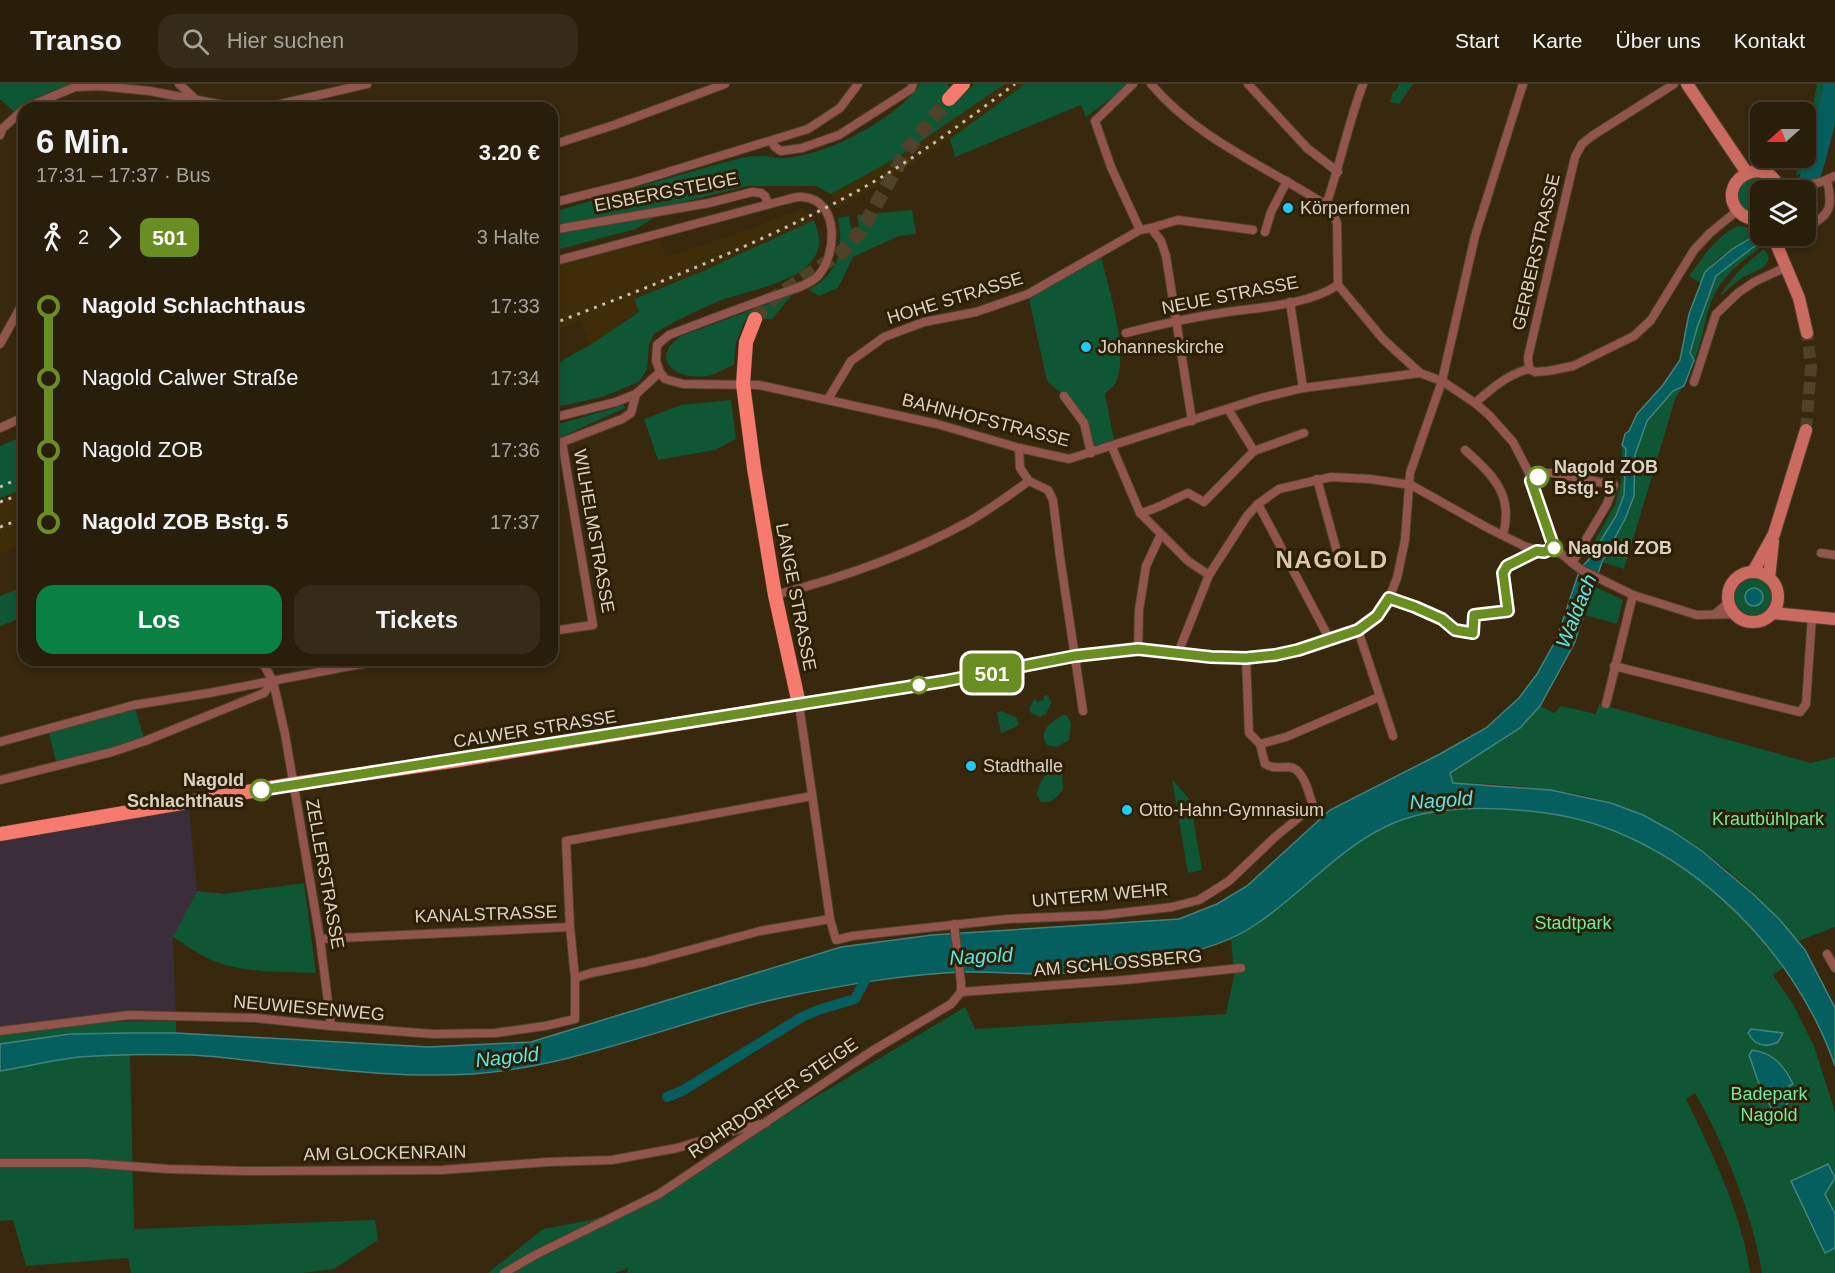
<!DOCTYPE html>
<html lang="de">
<meta charset="utf-8">
<style>
:root{--surface:#291e0a;--page:#352b18;--text:#f1f3f6;--muted:#a5a29c;--line:#453c2b;--accent:#0b8043}
body{margin:0;font-family:Helvetica,sans-serif;background:var(--page);color:var(--text);height:100vh;display:flex;flex-direction:column;font-size:22px;white-space:nowrap}
*{box-sizing:border-box;margin:0}
p{font-size:20px;color:var(--muted)}
.icon{flex:none;width:33px;height:33px;fill:none;stroke:currentColor;stroke-width:2;stroke-linecap:round;stroke-linejoin:round}
.map{position:relative;flex:1;overflow:hidden}
.sheet{position:absolute;left:18px;top:18px;width:540px;height:564px;display:flex;flex-direction:column;background:var(--surface);border-radius:18px;box-shadow:0 3px 9px #0003,0 0 0 2px var(--line)}
.sheet>*{flex:none}
.badge{padding:0 12px;border-radius:9px;font-size:21px;line-height:39px}
.needle{width:39px;rotate:249deg}
.buttons{position:absolute;left:1750px;top:18px;display:grid;gap:12px}
.buttons a{display:grid;place-items:center;width:66px;height:66px;border-radius:12px;background:var(--surface);box-shadow:0 3px 9px #0003,0 0 0 2px var(--line);font-size:30px}
.map>.badge{position:absolute;translate:-50% -50%;box-shadow:0 0 0 3px #fff}
.legs{display:flex;align-items:center;gap:9px;height:66px;padding:0 18px;font-size:20px}
.legs p{margin-inline-start:auto}
.overview{display:flex;align-items:center;justify-content:space-between;height:102px;padding:0 18px}
h1{font-size:33px;font-weight:800;line-height:45px}
.action{display:flex;gap:12px;margin-top:auto;padding:12px 18px}
.action a{flex:1;height:69px;border-radius:18px;background:var(--accent);color:#fff;font-size:24px;font-weight:800;line-height:69px;text-align:center}
.action a+a{background:var(--page);color:var(--text)}
ul{padding:0 18px;list-style:none}
li{display:flex;align-items:center;gap:21px;height:72px;font-size:22px}
li i{display:grid;place-items:center;width:9px;height:100%;margin:0 8px;background:currentColor}
li i::after{content:'';width:15px;height:15px;margin:-8px;border:4px solid;border-radius:50%;background:var(--surface)}
li p{margin-inline-start:auto}
li:first-child i{background:linear-gradient(#0000 50%,currentColor 0)}
li:last-child i{background:linear-gradient(currentColor 50%,#0000 0)}
header{display:flex;align-items:center;gap:36px;box-sizing:border-box;height:84px;padding:0 30px;background:var(--surface);border-bottom:2px solid var(--line)}
header strong{font-size:28px}
nav{display:flex;gap:33px;margin-inline-start:auto;font-size:21px}
.search{width:420px;height:54px;background:var(--page);display:flex;align-items:center;gap:15px;box-sizing:border-box;padding:0 21px;border-radius:18px;color:var(--muted);font-size:22px}
.map>svg:first-child{display:block}
</style>
<header>
<strong>Transo</strong>
<div class="search"><svg class="icon" aria-label="search" viewBox="0 0 24 24"><circle cx="10" cy="10" r="6"/><path d="M15 15l6 6"/></svg>Hier suchen</div>
<nav><a>Start</a><a>Karte</a><a>Über uns</a><a>Kontakt</a></nav>
</header>
<div class="map">
<svg width="1835" height="1189" viewBox="0 0 1835 1189">
<rect width="100%" height="100%" fill="#37280e"/>
<path fill="#3b2d3a" d="M189,725L197,807L173,853L176,937L107,938L0,950V758Z"/>
<g fill="#3f2d0a">
<path d="M1005,0H1025L950,55L878,102L836,125L831,110L898,73Z"/>
<path d="M803,124L814,136L703,187L634,214L639,227L590,261L581,237L552,247V182L660,156L666,173L744,147Z"/>
<path d="M24,405V461L0,469V414Z"/>
</g>
<g fill="#0f5634">
<path d="M0,0H74C53,6 31,14 14,28L0,15Z"/>
<path d="M920,0H947L950,4L941,14L958,15L975,0H1005L898,73L831,110L816,102H748L676,120L636,145L552,167V128C607,113 660,96 715,81C729,77 745,72 760,72C767,71 775,75 782,74C824,73 897,35 920,0Z"/>
<path d="M1025,0H1127L1117,10L1086,33L1081,21L955,73L950,55Z"/>
<path d="M1399,0H1413L1399,20L1390,18L1393,7H1396Z"/>
<path d="M1817,0H1835V18L1817,87L1796,91L1801,74H1806V56Z"/>
<path d="M1751,93L1766,95L1775,106H1761V130C1743,129 1734,120 1740,102Z"/>
<path d="M912,126L916,150L899,152L853,173L838,204L819,212L809,206C839,189 844,166 838,134L849,132L851,144L859,143L857,131Z"/>
<path d="M814,136C820,153 823,164 810,179C794,198 749,207 725,215C703,223 674,237 654,250L649,260L647,285L639,298L602,313L552,324V289L558,286L556,280L590,261L639,228L634,215L703,187Z"/>
<path d="M1738,142L1746,143L1757,150C1736,161 1708,176 1701,199L1689,192C1704,172 1715,153 1738,142Z"/>
<path d="M1773,152H1778C1751,169 1720,190 1710,221C1704,239 1702,259 1694,276L1690,270L1697,244L1716,192L1752,164Z"/>
<path d="M1764,165C1779,182 1752,188 1742,194C1734,199 1728,205 1722,211H1720C1732,193 1747,178 1764,165Z"/>
<path d="M1100,168C1107,200 1131,270 1115,300C1113,303 1108,307 1105,310L1114,356L1112,363L1091,369L1084,339L1064,312L1047,297L1028,210Z"/>
<path d="M792,211L772,235L745,236L736,259L734,281C725,284 715,291 707,292C676,297 648,275 681,252Z"/>
<path d="M1683,302L1675,315L1671,329L1624,485L1602,478C1613,458 1626,437 1633,415C1637,401 1633,387 1635,373C1638,348 1659,311 1683,302Z"/>
<path d="M731,316L736,355L715,366L658,376L644,335L681,321Z"/>
<path d="M624,321L625,324L552,357V342Z"/>
<path d="M24,352V405L0,414V362Z"/>
<path d="M1622,361L1626,365L1624,411L1611,441L1590,474L1586,472L1615,421L1621,398Z"/>
<circle cx="1753" cy="513" r="18"/>
<path d="M24,503V533L0,542V512Z"/>
<path d="M1595,503L1623,516L1617,540L1585,531Z"/>
<path d="M1048,611L1051,619L1046,630L1040,633L1031,629L1029,625L1035,614L1037,618L1044,616L1043,612Z"/>
<path d="M1599,620L1811,679L1835,673V843L1798,857C1749,799 1685,743 1612,719C1562,703 1505,700 1453,699L1450,688L1520,644L1540,622L1554,629L1561,622L1596,630Z"/>
<path d="M134,621L145,657L57,682L48,645Z"/>
<path d="M1001,627L1016,633L1019,640L1018,642L1001,649L997,629Z"/>
<path d="M1063,631H1067L1071,640L1069,656L1057,663L1047,661C1037,647 1051,638 1063,631Z"/>
<path d="M1055,685L1062,691L1063,705C1058,713 1051,720 1041,718L1037,711C1038,700 1044,690 1055,685Z"/>
<path d="M1172,695L1190,716L1202,786L1188,789Z"/>
<path d="M1445,726C1491,726 1537,724 1581,735C1665,756 1733,816 1783,884L1773,891L1793,920L1814,962L1835,1028V1189H1762C1755,1137 1722,1054 1695,1009L1686,1015C1711,1066 1743,1132 1750,1189H627L628,1184L615,1189H488L543,1145L591,1136L648,1118L742,1057L965,923L975,945L1226,930L1234,891L1231,855C1290,821 1334,764 1396,738C1412,731 1428,728 1445,726Z"/>
<path d="M304,799L316,889C281,887 242,890 209,875C196,869 185,860 173,853L197,807L223,810Z"/>
<path d="M176,937V949L70,950L0,960V950L107,938Z"/>
<path d="M130,970L134,1145L375,1136L378,1156L334,1185L302,1189H131L128,1174L26,1182L13,1136L0,1137V987L75,973Z"/>
</g>
<g fill="#055f5f" stroke="#45827d" stroke-width="1.5">
<path d="M1761,148V152H1773L1752,164L1716,192L1697,244L1690,269L1694,276L1684,302L1673,307L1647,337L1635,371L1634,412L1625,435L1602,478L1574,560L1540,622L1520,644L1450,689L1453,699L1551,706L1611,719L1643,731L1672,747L1702,767L1753,810L1780,836L1805,866L1835,924V982C1794,861 1675,745 1545,729C1499,723 1440,720 1396,738C1342,760 1305,807 1258,839C1231,858 1197,868 1164,873C1151,875 1138,876 1124,878C1105,882 1085,887 1065,889C1032,892 997,887 964,888C907,890 850,900 794,911C686,933 583,982 472,990C404,994 337,986 270,979C244,976 217,972 190,971C153,970 116,970 79,973C53,976 26,983 0,987V960L70,950L128,949H176L429,963L531,958L841,863L932,851L1179,835L1217,820L1247,802L1330,726L1440,670L1486,644L1519,614L1537,590L1557,554L1580,485L1590,474L1616,432L1624,411L1626,365L1622,361L1625,350L1629,347L1637,330L1663,301L1680,276L1689,230L1705,188L1732,165Z"/>
<circle cx="1754" cy="513" r="9"/>
<path d="M1751,945L1783,949L1778,958C1765,964 1755,962 1748,949Z"/>
<path d="M1752,966C1773,969 1784,981 1793,1000L1789,1002L1788,1018L1780,1036H1777L1758,997L1749,971Z"/>
<path d="M1828,1080L1835,1094L1825,1110L1835,1130V1164L1825,1169L1791,1097Z"/>
</g>
<g fill="none" stroke-linecap="round" stroke-linejoin="round">
<path stroke="#055f5f" stroke-width="10" d="M667,1013L682,1007L802,933L818,926L855,915L869,889"/>
<path stroke="#055f5f" stroke-width="20" d="M1806,106L1817,70L1835,0"/>
<path stroke="#504229" stroke-width="12" stroke-dasharray="12 6" stroke-linecap="butt" d="M1806,346L1811,282L1807,249"/>
<path stroke="#504229" stroke-width="14" stroke-dasharray="14 7" stroke-linecap="butt" d="M755,235L771,216L842,168L861,147L907,66L949,15"/>
<defs>
<g id="street">
<path d="M179,0L205,24"/>
<path d="M1133,0L1095,37L1111,83L1140,146L1151,144L1161,157L1166,172L1192,337"/>
<path d="M1151,0C1197,55 1267,83 1326,121L1334,132L1337,139L1338,201L1383,255L1420,289L1442,297L1475,319L1489,331L1513,358L1528,387L1554,464L1580,485L1633,511L1697,531L1735,530"/>
<path d="M1248,0L1307,64L1338,88"/>
<path d="M25,24L75,3L99,2L150,7L239,24"/>
<path d="M263,24L367,0"/>
<path d="M0,51L3,44L24,25"/>
<path d="M771,57L775,63L781,67L802,64L839,51L911,5L913,0"/>
<path d="M552,61L614,41L725,0"/>
<path d="M1784,106L1821,98L1835,92"/>
<path d="M552,119L632,99L808,45L840,24L858,0"/>
<path d="M1326,121C1340,81 1348,40 1363,0"/>
<path d="M1151,144L1178,136L1253,146"/>
<path d="M1806,144C1831,130 1833,124 1827,96"/>
<path d="M552,146L709,119L752,108L761,109L765,112L768,120"/>
<path d="M1265,148L1271,128L1287,97"/>
<path d="M1793,152H1795"/>
<path d="M552,178L785,116C790,115 797,112 803,113C840,116 837,171 818,192C809,202 781,209 768,214C735,226 702,238 669,251L657,261L656,277L660,288L665,295L683,300L759,301L937,340L1019,364L1069,375L1261,314L1303,304L1420,289"/>
<path d="M1290,218L1303,304"/>
<path d="M1126,249C1158,241 1189,234 1221,229C1259,223 1306,222 1338,201"/>
<path d="M0,260L24,217"/>
<path d="M1529,285L1528,273L1575,73L1582,60L1592,52L1674,0"/>
<path d="M1529,285L1535,288L1548,287L1573,282L1634,252L1651,236L1694,166L1710,149L1738,126"/>
<path d="M1694,298L1716,230L1738,209L1754,198L1786,183"/>
<path d="M1064,312L1084,339L1091,369"/>
<path d="M828,315L851,277L884,253L924,238L976,228L1028,210L1140,146"/>
<path d="M1475,319C1491,305 1508,290 1529,285"/>
<path d="M1228,325L1254,367"/>
<path d="M552,334L616,318L636,310L660,288"/>
<path d="M0,344L24,333"/>
<path d="M552,362L622,335L631,329L636,310"/>
<path d="M1112,363L1140,429L1188,477L1209,491"/>
<path d="M1019,364L1020,384L1029,397L1048,406L1053,416L1060,473L1083,627"/>
<path d="M1465,366C1493,391 1514,411 1503,451"/>
<path d="M1317,395L1339,475"/>
<path d="M1531,397L1547,389H1553L1614,401L1607,420L1572,479"/>
<path d="M1258,420L1330,556"/>
<path d="M1140,429C1158,425 1171,416 1188,409L1204,418L1254,367L1304,349"/>
<path d="M1821,469L1835,471"/>
<path d="M775,511C841,494 908,471 968,438C989,426 1009,411 1029,397"/>
<path d="M1508,527L1503,489L1507,482L1537,467"/>
<path d="M1715,530L1729,518"/>
<path d="M1358,546L1393,652"/>
<path d="M552,547L593,541L562,358"/>
<path d="M1138,565L1139,526L1146,482L1160,452"/>
<path d="M1178,569L1209,491L1247,432L1258,420L1279,405L1331,393L1370,395L1411,401L1486,443L1524,462L1544,468L1554,464"/>
<path d="M1246,574L1249,649L1260,660L1265,680C1274,685 1279,683 1289,683C1304,684 1309,710 1313,722L1275,753L1229,797L1199,816L1172,823L1103,831L1007,835L852,852L836,856L830,835L799,620L945,597L1075,572L1138,565L1211,573L1246,574L1275,571L1298,566L1358,546L1377,532L1389,514L1397,494L1405,456L1410,389L1442,297L1475,152L1523,0"/>
<path d="M261,576L273,597L285,650L320,855L331,942"/>
<path d="M1614,582L1800,628L1806,620L1812,532"/>
<path d="M1606,620L1633,511"/>
<path d="M0,658L134,621L209,609L382,576"/>
<path d="M1260,660L1286,653L1379,613"/>
<path d="M0,696L112,668L145,657L264,609L273,597"/>
<path d="M320,855L570,843L566,757L812,712"/>
<path d="M1827,870L1835,884"/>
<path d="M575,894L591,889L645,878L760,847L830,835"/>
<path d="M961,908L1125,896L1241,884"/>
<path d="M0,947L129,931L256,934L331,942L433,950L495,949L545,942L575,935V894L570,843"/>
<path d="M0,1079H88L168,1085L245,1087L442,1086L548,1078L612,1076L677,1064L743,1044L766,1039"/>
<path d="M504,1189L537,1170L659,1110L872,967L951,920L961,908V898L954,840"/>
</g>
<g id="secondary">
<path d="M1687,0L1747,89"/>
<path d="M1761,135C1753,136 1745,134 1739,128C1713,100 1765,65 1780,106"/>
<path d="M1773,152L1799,214L1807,249"/>
<path d="M1753,488L1774,450L1806,346"/>
<circle cx="1753" cy="513" r="25"/>
<path d="M1769,494L1773,457"/>
<path d="M1773,529L1835,535"/>
</g>
<g id="primary">
<path d="M949,15L963,0"/>
<path d="M0,750L293,700L459,676L799,620L775,511L754,384L743,300L746,258L755,235"/>
</g>
</defs>
<use href="#street" stroke="#51432b" stroke-width="10"/>
<use href="#secondary" stroke="#51432b" stroke-width="14"/>
<use href="#primary" stroke="#51432b" stroke-width="15"/>
<use href="#street" stroke="#91554e" stroke-width="8"/>
<use href="#secondary" stroke="#ca6a60" stroke-width="12"/>
<use href="#primary" stroke="#f67a6d" stroke-width="14"/>
<g stroke="#c9bfaf" stroke-width="3" stroke-dasharray="3 6" stroke-linecap="butt">
<path d="M552,240C657,200 763,159 861,105C915,75 965,37 1015,0"/>
<path d="M0,403L24,392"/>
<path d="M0,418L24,409"/>
<path d="M0,443L24,434"/>
</g>
</g>
<g fill="none" stroke-linecap="round" stroke-linejoin="round">
<defs>
<path id="line-1" d="M261,706L945,597L1075,572L1138,565L1211,573L1246,574L1275,571L1298,566L1358,546L1377,532L1389,514L1415,523L1442,535L1455,546L1473,549L1474,531L1508,527L1503,489L1507,482L1537,467L1544,468L1554,464L1531,397L1538,393"/>
</defs>
<use href="#line-1" stroke="#fff" stroke-width="14"/>
<use href="#line-1" stroke="#6b8e23" stroke-width="9"/>
</g>
<g fill="#22c9fd" stroke="#2c1f05" stroke-width="2">
<circle cx="1288" cy="124" r="6"/>
<circle cx="1086" cy="263" r="6"/>
<circle cx="971" cy="682" r="6"/>
<circle cx="1127" cy="726" r="6"/>
</g>
<g fill="#fff" stroke="#6b8e23" stroke-width="3">
<circle cx="1538" cy="393" r="10"/>
<circle cx="1554" cy="464" r="8"/>
<circle cx="919" cy="601" r="8"/>
<circle cx="261" cy="706" r="10"/>
</g>
<g text-anchor="middle" dominant-baseline="central" stroke-width="6" stroke-linejoin="round" paint-order="stroke">
<g font-size="18" fill="#dbd2c3" stroke="#2c1f05">
<text transform="translate(666 108) rotate(-11)">EISBERGSTEIGE</text>
<text transform="translate(1536 168) rotate(-77)">GERBERSTRASSE</text>
<text transform="translate(1230 211) rotate(-11)">NEUE STRASSE</text>
<text transform="translate(955 214) rotate(-17)">HOHE STRASSE</text>
<text transform="translate(986 336) rotate(14)">BAHNHOFSTRASSE</text>
<text transform="translate(594 447) rotate(80)">WILHELMSTRASSE</text>
<text transform="translate(796 513) rotate(79)">LANGE STRASSE</text>
<text transform="translate(535 645) rotate(-9)">CALWER STRASSE</text>
<text transform="translate(325 790) rotate(80)">ZELLERSTRASSE</text>
<text transform="translate(1100 811) rotate(-5)">UNTERM WEHR</text>
<text transform="translate(486 830) rotate(-2)">KANALSTRASSE</text>
<text transform="translate(1118 879) rotate(-5)">AM SCHLOSSBERG</text>
<text transform="translate(309 924) rotate(5)">NEUWIESENWEG</text>
<text transform="translate(773 1014) rotate(-34)">ROHRDORFER STEIGE</text>
<text transform="translate(385 1069) rotate(-1)">AM GLOCKENRAIN</text>
</g>
<g font-size="18" fill="#dbd2c3" stroke="#2c1f05" text-anchor="start">
<text x="1300" y="124">Körperformen</text>
<text x="1098" y="263">Johanneskirche</text>
<text x="983" y="682">Stadthalle</text>
<text x="1139" y="726">Otto-Hahn-Gymnasium</text>
</g>
<g font-size="18" font-weight="bold" fill="#dbd2c3" stroke="#2c1f05" text-anchor="start">
<text x="1554" y="383">Nagold ZOB<tspan x="1554" dy="21">Bstg. 5</tspan></text>
<text x="1568" y="464">Nagold ZOB</text>
<text x="244" y="696" text-anchor="end">Nagold<tspan x="244" dy="21">Schlachthaus</tspan></text>
</g>
<g font-size="18" fill="#6ceca5" stroke="#2c1f05">
<text x="1768" y="735">Krautbühlpark</text>
<text x="1573" y="839">Stadtpark</text>
<text x="1769" y="1010">Badepark<tspan x="1769" dy="21">Nagold</tspan></text>
</g>
<g font-size="20" font-style="italic" fill="#58e8e9" stroke="#2c1f05">
<text transform="translate(1576 527) rotate(-68)">Waldach</text>
<text transform="translate(1441 716) rotate(-4)">Nagold</text>
<text transform="translate(981 872) rotate(-3)">Nagold</text>
<text transform="translate(507 973) rotate(-6)">Nagold</text>
</g>
<g font-size="24" font-weight="bold" letter-spacing="1.5" fill="#dbc9ab" stroke="#2c1f05">
<text x="1332" y="475">NAGOLD</text>
</g>
</g>
</svg>
<div class="buttons">
<a><svg class="needle" viewBox="-14 -14 28 28"><path d="M0-13l5 13h-10z" fill="#e53935"/><path d="M0 13l5-13h-10z" fill="#a5a29c"/></svg></a>
<a><svg class="icon" aria-label="layers" viewBox="0 0 24 24"><path d="M12 4l9 5-9 5-9-5zM3 14l9 5 9-5"/></svg></a>
</div>
<b class="badge" style="left:992px;top:589px;background:#6b8e23;color:#fff">501</b>
<section class="sheet">
<div class="overview"><div><h1>6 Min.</h1><p>17:31 – 17:37 · Bus</p></div><b>3.20 €</b></div>
<div class="legs"><svg class="icon" aria-label="walk" viewBox="0 0 24 24"><circle cx="13" cy="4" r="2"/><path d="M13 8l-2 6 4 7M11 14l-3 7M7 12l3-4h3l4 4"/></svg>2<svg class="icon" aria-label="forward" viewBox="0 0 24 24"><path d="M9 5l7 7-7 7"/></svg><b class="badge" style="background:#6b8e23;color:#fff">501</b><p>3 Halte</p></div>
<ul>
<li><i style="color:#6b8e23"></i><b>Nagold Schlachthaus</b><p>17:33</p></li>
<li><i style="color:#6b8e23"></i><span>Nagold Calwer Straße</span><p>17:34</p></li>
<li><i style="color:#6b8e23"></i><span>Nagold ZOB</span><p>17:36</p></li>
<li><i style="color:#6b8e23"></i><b>Nagold ZOB Bstg. 5</b><p>17:37</p></li>
</ul>
<div class="action"><a>Los</a><a>Tickets</a></div>
</section>
</div>
